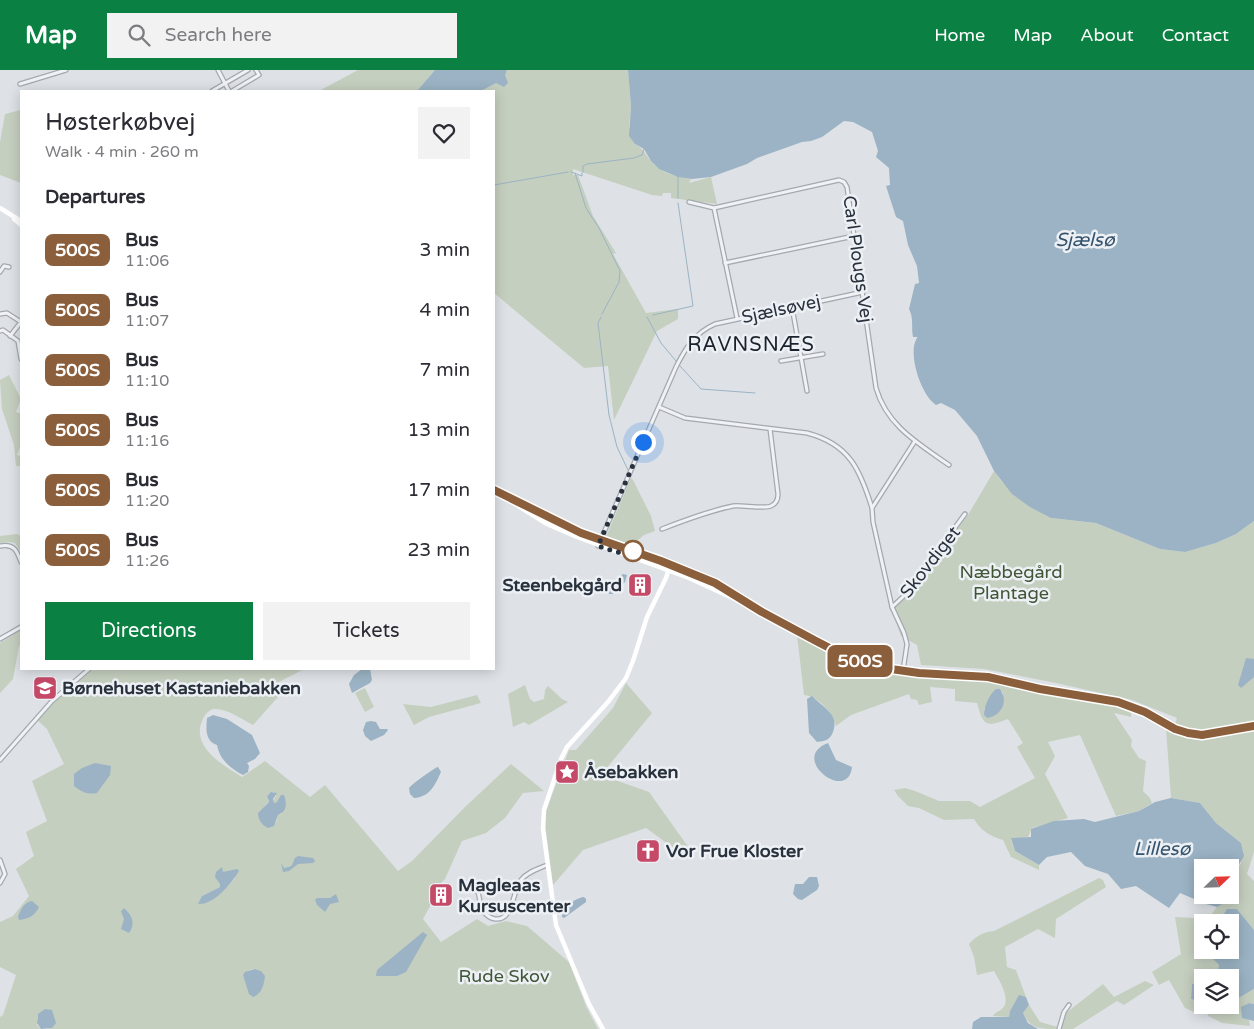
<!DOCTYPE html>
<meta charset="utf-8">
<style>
:root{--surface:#fff;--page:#f2f2f3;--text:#2b2b33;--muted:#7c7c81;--accent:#0b8043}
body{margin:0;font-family:"Varela Round",sans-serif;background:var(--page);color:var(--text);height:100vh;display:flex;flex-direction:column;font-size:19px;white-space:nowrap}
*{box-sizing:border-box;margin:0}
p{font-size:16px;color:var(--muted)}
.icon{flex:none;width:28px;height:28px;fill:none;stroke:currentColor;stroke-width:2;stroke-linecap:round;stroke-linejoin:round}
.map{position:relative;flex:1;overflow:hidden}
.panel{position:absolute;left:20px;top:20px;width:475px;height:580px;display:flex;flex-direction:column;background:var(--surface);border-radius:0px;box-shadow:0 2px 12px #0003}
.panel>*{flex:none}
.badge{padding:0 10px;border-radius:8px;font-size:18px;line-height:32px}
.needle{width:32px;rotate:67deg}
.fabs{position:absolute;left:1194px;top:789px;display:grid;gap:10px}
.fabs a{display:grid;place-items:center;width:45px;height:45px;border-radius:0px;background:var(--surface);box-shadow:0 2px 12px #0003;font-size:25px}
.you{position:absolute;width:25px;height:25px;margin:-12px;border:4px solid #fff;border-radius:50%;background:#1a73e8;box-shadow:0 0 0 8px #1a73e833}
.map>.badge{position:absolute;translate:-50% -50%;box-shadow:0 0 0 2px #fff}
h2{padding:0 25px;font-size:19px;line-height:45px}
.round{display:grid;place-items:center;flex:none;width:52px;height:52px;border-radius:0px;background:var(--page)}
.summary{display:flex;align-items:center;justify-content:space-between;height:85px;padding:0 25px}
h1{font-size:24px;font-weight:600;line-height:38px}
.primary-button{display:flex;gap:10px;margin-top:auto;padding:10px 25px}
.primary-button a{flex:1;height:58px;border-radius:0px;background:var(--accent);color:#fff;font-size:20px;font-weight:600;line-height:58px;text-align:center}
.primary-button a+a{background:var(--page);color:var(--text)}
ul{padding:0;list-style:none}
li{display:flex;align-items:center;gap:15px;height:60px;padding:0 25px}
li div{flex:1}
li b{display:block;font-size:19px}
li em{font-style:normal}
li .badge{min-width:55px;font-weight:700;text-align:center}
header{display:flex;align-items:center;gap:30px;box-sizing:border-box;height:70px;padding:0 25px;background:var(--accent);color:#fff}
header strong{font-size:24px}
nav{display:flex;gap:28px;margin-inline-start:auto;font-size:18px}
.search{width:350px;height:45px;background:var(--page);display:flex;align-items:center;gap:12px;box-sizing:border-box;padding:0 18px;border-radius:0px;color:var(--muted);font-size:19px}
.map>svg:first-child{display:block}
</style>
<header>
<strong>Map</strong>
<div class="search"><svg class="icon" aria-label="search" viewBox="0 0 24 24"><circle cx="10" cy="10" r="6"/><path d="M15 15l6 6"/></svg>Search here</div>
<nav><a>Home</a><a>Map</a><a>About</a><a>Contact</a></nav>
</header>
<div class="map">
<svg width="1254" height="959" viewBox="0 0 1254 959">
<rect width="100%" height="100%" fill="#dee2e6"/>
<g fill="#c5cfbf" fill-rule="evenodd">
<path d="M358,0H435L417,21H319Z"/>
<path d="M507,0H628L631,36L629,57L635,74C645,80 644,83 651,91C660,103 677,107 691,109L689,113L711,107L717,134L671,128V123H663L662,126L652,125L573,99V105H578L593,146L616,183L613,184L646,243L678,239V249L657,261L614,350L608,296L584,298L494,223V21H481C490,16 504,11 507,0Z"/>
<path d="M21,40V113L0,105V72L5,44Z"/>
<path d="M9,305L21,329L16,342L21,344V374L17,385L21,386V396H16L14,375L2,339L0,310Z"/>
<path d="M994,401L1002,412L1051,448L1096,453L1160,479L1185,482L1216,473L1236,464L1254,451V654L1203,663L1174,657L1177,648L1132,630L1056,613L984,599L921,595L917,575L901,566L891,538L906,527L968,445Z"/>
<path d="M631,408L633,410L651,446L655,461L644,465L632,475L606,467Z"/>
<path d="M17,464L21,466V483L15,473L9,472L0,473V466Z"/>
<path d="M21,560V575L19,576L13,609L0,623V573Z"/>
<path d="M797,565L848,591L874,599L910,606L993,612L1115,635L1131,639V647L1114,643L1132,670L1131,676L1139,688L1146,691L1143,721L1150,728L1152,733L1139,741L1116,746L1080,665L1048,672L1055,686L1045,704L1068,748L1032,758L1028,767L1011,769L1015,781L1039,795V800L1011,787L1003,770C990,766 981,761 974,749L944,750L919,738L908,736L898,726L894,720L905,718L915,721L939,731H970L980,737L1035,708L1017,677L1023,673L1008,649C985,658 983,655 977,633L955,631V619L930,617L932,632L919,635L917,630L911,629L909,624L851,645L836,656C832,642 819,627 804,625ZM1000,619L1003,623V635L987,648L984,645V639Z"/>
<path d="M93,599H304L277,613L275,619L278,627L253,655C242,649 226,638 214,639C208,640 205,645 203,649C189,676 224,696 242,707L265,691L310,727L325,715L398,801L412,791L465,737L511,694L544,721L523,723L505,748L486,763L462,771L445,809L432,822L434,829L423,849L441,872L477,849L488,856L506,851L527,856L569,892L586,936L598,959H47L52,958L37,946V955L41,959H0V947L3,945L16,905L0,897V852L13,846L29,826L16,799L34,786L26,762L47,751L32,711L64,694L47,659L37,650L57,629ZM272,722H274L276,725L273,732L274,733L277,732L282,744L278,745L276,753L264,737L269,731L267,726ZM223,802L235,808L227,817L210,831L202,826L220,817ZM255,899L261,901L262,919L251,926L243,905L250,900Z"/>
<path d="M626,613L652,643L601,705L649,722L694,785L686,787L646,758L583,780L553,815L544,746L569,680H576L613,638Z"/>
<path d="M525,615L530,629L534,632L544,629L545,620L548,616L562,629L568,632L529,655L524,652L513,657L508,624Z"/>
<path d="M365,618L374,637L365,642L355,623Z"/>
<path d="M477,625L481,633L429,647L414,655L403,634L431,637Z"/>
<path d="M1166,658L1185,666L1201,667L1254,658V782L1247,804L1254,811V860L1237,839L1219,851V852H1202V880H1206V882L1219,895L1216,907L1202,908V915L1192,914L1191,929L1198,932L1194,942L1185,938L1169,910L1159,915L1152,902L1181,884L1175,847L1196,848L1210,846L1217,837L1228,831L1231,808L1241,793V773L1216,753L1200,733L1171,728Z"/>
<path d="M1099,808L1103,810L1106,817L1056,849L1055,868L1038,859L1005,877L1007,897L1016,900L1026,927L1019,926L1010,941L1009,947L993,946C996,941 998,942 1002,939C1012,930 999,910 994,901L977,905L974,887L969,874C976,866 983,862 994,861Z"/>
<path d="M1145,911L1154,915L1124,935L1117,931L1073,959H1061L1066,943L1103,914L1114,927Z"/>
<path d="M1254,919V934L1249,933L1242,937V948L1249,949L1250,956L1222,953L1208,946L1210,936L1218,939L1226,935H1230V933Z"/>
<path d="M1029,935L1040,952L1058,957V959C1039,959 1031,959 1023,943Z"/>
</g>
<g fill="#9bb3c4">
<path d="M435,0H507L505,5L508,13L504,17L496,13L481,21H417Z"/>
<path d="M628,0H1254V451L1236,464L1216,473L1185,482L1160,479L1096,453L1051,448L1030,437L1012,424L994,401L977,366L955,340L941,333L936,335C921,325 907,283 917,268V267H913C911,257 914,248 909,239L915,214L919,213L917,196L908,175L903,151L896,147L886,116L890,115L889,98L876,87L878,81L872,62L853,52L844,51L822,67L811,71L802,72L757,88L747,94L711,107L692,109L678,107L659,99L651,91L644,79L635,74L629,66L631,36Z"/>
<path d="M623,504L627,505L625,512L613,524H609L607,518Z"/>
<path d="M1246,588L1254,589V607L1241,618L1238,615Z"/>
<path d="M362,599H370L372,610L370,613L352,623L349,614L354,605Z"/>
<path d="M996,619H1000C1009,632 1001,646 987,648L984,645C984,636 989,625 996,619Z"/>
<path d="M812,626C822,637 840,644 833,662C830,670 825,671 817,672L809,663L807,629Z"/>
<path d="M213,645L227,649L252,665L260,683L255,689L247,693L249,696L248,702L243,705C230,698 220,690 217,675C205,671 206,659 207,648Z"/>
<path d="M371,651L376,652L380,659H387L388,660L384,665L371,671L365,666L363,660L366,652Z"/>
<path d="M828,673L836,690L852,697C848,734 788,688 828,673Z"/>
<path d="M95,693L111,696L110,705L97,723C87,725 82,722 74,716V704L82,698Z"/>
<path d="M438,697L441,702C435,715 430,727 414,728L410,724L409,718C411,715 434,698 438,697Z"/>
<path d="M271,722L277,723L273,729L274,733L277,732L281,725H284C287,733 287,742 278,745L274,756L268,758C262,755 258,750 258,743L268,733L269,731L267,726Z"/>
<path d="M1171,728L1200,733L1216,753L1241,773L1244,786L1231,808L1230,817V798H1202V825H1229L1228,831L1217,837L1206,834L1180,823L1169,838L1136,816L1121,819L1108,804L1085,796L1071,782L1047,787L1039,795L1015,781L1011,768L1031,767V759L1054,751L1084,749L1095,752L1139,741L1155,732Z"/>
<path d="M298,786L313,788L315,791L313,793L298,794L289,801L283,802L281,793L284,798C294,796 291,796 295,788Z"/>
<path d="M222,797L223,802L237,799L239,801C231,814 214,835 198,834L202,826L220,817V814L215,807L216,802Z"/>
<path d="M809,807H817L819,816L817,820L802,830L798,829L793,824L795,814H803Z"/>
<path d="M336,824L339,832L330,834L325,842L317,835L315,830L317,828H330Z"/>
<path d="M584,827L586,829V832L564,848L562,847C562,838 575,828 584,827Z"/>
<path d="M32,831L39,837C35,846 28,849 19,850L18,847C20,840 24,832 32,831Z"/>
<path d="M124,838C132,845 136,854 129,863L121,859L124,849L121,841Z"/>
<path d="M1227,839H1237L1254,860V919L1230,933V908L1216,907L1219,895L1206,882V880H1230V852H1219Z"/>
<path d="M423,862L427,865L406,902L397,906H376L377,900Z"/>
<path d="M255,899L261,901L265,906C264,914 262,924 253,927L249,924L243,905L245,902Z"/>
<path d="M1192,914L1202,915V933L1191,929Z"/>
<path d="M1019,925L1026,927L1029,935L1023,943L1028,953L1038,959H972L973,952L981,947H1009L1010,941Z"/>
<path d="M1249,933L1254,934V951L1242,948L1241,937Z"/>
<path d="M45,939L52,940L56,953L52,958L41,959L37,953L38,944Z"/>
</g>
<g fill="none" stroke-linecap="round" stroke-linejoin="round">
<g stroke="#9bb3c4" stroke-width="1">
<path d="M571,102L582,106V103"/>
<path d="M583,102V96L587,94L634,88L642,85L644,79"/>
<path d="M575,103L586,138L599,158L620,201L619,212L602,244"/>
<path d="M494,115L568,102"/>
<path d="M678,128V107"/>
<path d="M653,245L693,236L678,133"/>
<path d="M601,247L598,253L609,345L617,377L628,400"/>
<path d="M647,247L661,273L676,291"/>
<path d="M680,296L701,319L755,323"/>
</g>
<defs>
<g id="street">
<path d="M218,0L229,21"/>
<path d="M20,14L66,0"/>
<path d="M212,21L248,0"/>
<path d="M232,21L259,5L256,0"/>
<path d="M689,132L714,138L839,110L844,112L847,117L876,318C887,356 918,373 949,395"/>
<path d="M714,138L737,248"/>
<path d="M725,193L854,166"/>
<path d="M0,202L4,196L9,197"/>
<path d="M792,237L807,321"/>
<path d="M0,244L7,243L21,252"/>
<path d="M0,261L3,260L18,271L21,289"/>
<path d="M10,266L21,252"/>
<path d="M781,291L823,284"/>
<path d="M659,337L685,348L807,363C849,374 860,399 872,438"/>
<path d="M662,459C685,450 709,441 733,436C742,435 766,439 771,436C776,434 778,429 778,424L770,359"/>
<path d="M0,476C14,473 17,481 21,492"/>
<path d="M598,476L676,297C686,277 695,263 715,254L863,222"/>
<path d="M892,537L905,525L965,444"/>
<path d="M0,569L21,557"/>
<path d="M903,601L907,574L904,563L892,537L873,452L872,438L915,371"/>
<path d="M0,690L52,631L89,599"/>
<path d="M0,790L5,804L0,813"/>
<path d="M473,812C475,816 478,821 479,826C480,831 480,836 483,841C486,845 490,848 495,849C514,851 512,821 521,810C527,802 538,799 547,795"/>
<path d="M1059,959L1064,942L1069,935"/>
</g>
</defs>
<use href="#street" stroke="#a4a9b0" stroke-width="5.5"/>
<use href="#street" stroke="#f0f2f5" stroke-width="3"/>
<g stroke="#fff" stroke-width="4.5">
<path d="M0,138L21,151"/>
<path d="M14,149L21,155"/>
<path d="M494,421L547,454L577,467L689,508L763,542L845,586L865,593L884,598L919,603L988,607L1040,619L1118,632L1145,642L1175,659L1188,663L1202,665L1254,656"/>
<path d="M507,427C538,442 568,458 600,470C649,488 701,501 745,530"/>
<path d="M603,959L589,934L556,855L543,759L544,740L561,689L567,677L608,632L626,608L633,591L647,547L666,508L670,495"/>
</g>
</g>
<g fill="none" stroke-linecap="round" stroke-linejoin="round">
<defs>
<path id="line" d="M494,420L581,463L661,491L715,513L762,542L816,571L845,586L865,593L884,598L919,603L988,607L1040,619L1118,632L1145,642L1175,659L1188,663L1202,665L1254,656"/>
</defs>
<use href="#line" stroke="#fff" stroke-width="11"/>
<use href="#line" stroke="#8b5e3c" stroke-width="8"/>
<path stroke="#28313c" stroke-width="5" stroke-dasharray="0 9" d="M633,481L630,486L598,476L643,372"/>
</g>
<defs>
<symbol id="building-square" viewBox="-11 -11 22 22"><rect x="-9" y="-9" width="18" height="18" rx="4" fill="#c44a68" stroke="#edf0f4"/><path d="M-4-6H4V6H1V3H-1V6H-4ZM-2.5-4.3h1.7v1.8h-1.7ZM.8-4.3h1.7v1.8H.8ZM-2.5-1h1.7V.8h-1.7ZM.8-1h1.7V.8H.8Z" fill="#fff"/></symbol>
<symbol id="school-square" viewBox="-11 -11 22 22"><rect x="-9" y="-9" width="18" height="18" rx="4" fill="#c44a68" stroke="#edf0f4"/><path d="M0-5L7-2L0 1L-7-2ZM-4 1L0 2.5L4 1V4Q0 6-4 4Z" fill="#fff"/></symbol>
<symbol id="sight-square" viewBox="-11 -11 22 22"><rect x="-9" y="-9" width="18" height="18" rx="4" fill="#c44a68" stroke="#edf0f4"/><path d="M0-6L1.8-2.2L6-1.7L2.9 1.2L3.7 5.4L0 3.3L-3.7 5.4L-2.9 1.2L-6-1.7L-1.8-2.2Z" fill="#fff"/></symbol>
<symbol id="church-square" viewBox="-11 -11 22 22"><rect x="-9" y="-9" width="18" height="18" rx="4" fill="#c44a68" stroke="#edf0f4"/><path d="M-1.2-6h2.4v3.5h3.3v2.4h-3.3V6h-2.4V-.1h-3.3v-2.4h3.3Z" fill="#fff"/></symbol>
</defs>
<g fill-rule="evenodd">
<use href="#building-square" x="626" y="501" width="28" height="28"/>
<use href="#school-square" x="31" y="604" width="28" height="28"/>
<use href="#sight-square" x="553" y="688" width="28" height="28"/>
<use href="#church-square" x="634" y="767" width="28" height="28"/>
<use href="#building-square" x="427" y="811" width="28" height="28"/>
</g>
<circle fill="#fff" stroke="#8b5e3c" stroke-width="2.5" cx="633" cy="481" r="10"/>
<g text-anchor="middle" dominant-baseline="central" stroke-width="5" stroke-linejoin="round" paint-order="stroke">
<g font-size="18" fill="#28313c" stroke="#edf0f4">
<text transform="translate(858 189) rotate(82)">Carl Plougs Vej</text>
<text transform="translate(781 239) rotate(-12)">Sjælsøvej</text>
<text transform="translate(930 492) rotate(-52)">Skovdiget</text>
</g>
<g font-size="18" fill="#405636" stroke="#edf0f4">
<text x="1011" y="502">Næbbegård<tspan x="1011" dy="21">Plantage</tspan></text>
<text x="504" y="906">Rude Skov</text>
</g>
<g font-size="18" font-weight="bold" fill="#28313c" stroke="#edf0f4" text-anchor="start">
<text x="622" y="515" text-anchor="end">Steenbekgård</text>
<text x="62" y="618">Børnehuset Kastaniebakken</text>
<text x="584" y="702">Åsebakken</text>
<text x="666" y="781">Vor Frue Kloster</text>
<text x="458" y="815">Magleaas<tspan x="458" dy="21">Kursuscenter</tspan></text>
</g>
<g font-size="19" font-style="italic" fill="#35536c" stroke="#edf0f4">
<text x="1085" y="170">Sjælsø</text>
<text x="1162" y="779">Lillesø</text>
</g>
<g font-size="20" letter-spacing="1" fill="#1a222c" stroke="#edf0f4">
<text x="751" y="275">RAVNSNÆS</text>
</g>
</g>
</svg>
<div class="fabs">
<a><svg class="needle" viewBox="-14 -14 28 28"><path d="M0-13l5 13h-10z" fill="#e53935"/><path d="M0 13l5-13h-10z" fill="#7c7c81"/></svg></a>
<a><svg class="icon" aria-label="locate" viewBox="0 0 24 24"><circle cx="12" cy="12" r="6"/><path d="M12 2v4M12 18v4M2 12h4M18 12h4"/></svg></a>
<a><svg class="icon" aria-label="layers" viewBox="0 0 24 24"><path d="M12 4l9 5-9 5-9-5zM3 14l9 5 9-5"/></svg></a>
</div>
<div class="you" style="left:643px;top:372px"></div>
<b class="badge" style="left:860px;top:591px;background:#8b5e3c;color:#fff">500S</b>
<section class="panel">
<div class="summary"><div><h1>Høsterkøbvej</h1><p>Walk · 4 min · 260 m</p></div><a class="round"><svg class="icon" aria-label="heart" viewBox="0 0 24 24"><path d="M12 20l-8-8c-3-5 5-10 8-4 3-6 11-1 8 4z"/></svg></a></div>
<h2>Departures</h2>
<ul>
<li><span class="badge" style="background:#8b5e3c;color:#fff">500S</span><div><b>Bus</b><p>11:06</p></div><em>3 min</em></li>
<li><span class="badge" style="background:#8b5e3c;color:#fff">500S</span><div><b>Bus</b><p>11:07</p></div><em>4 min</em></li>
<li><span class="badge" style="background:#8b5e3c;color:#fff">500S</span><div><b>Bus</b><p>11:10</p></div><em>7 min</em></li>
<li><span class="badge" style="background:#8b5e3c;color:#fff">500S</span><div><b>Bus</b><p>11:16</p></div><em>13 min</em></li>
<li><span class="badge" style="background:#8b5e3c;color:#fff">500S</span><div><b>Bus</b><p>11:20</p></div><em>17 min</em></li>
<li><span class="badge" style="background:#8b5e3c;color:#fff">500S</span><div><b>Bus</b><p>11:26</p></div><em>23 min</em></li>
</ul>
<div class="primary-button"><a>Directions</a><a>Tickets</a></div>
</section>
</div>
